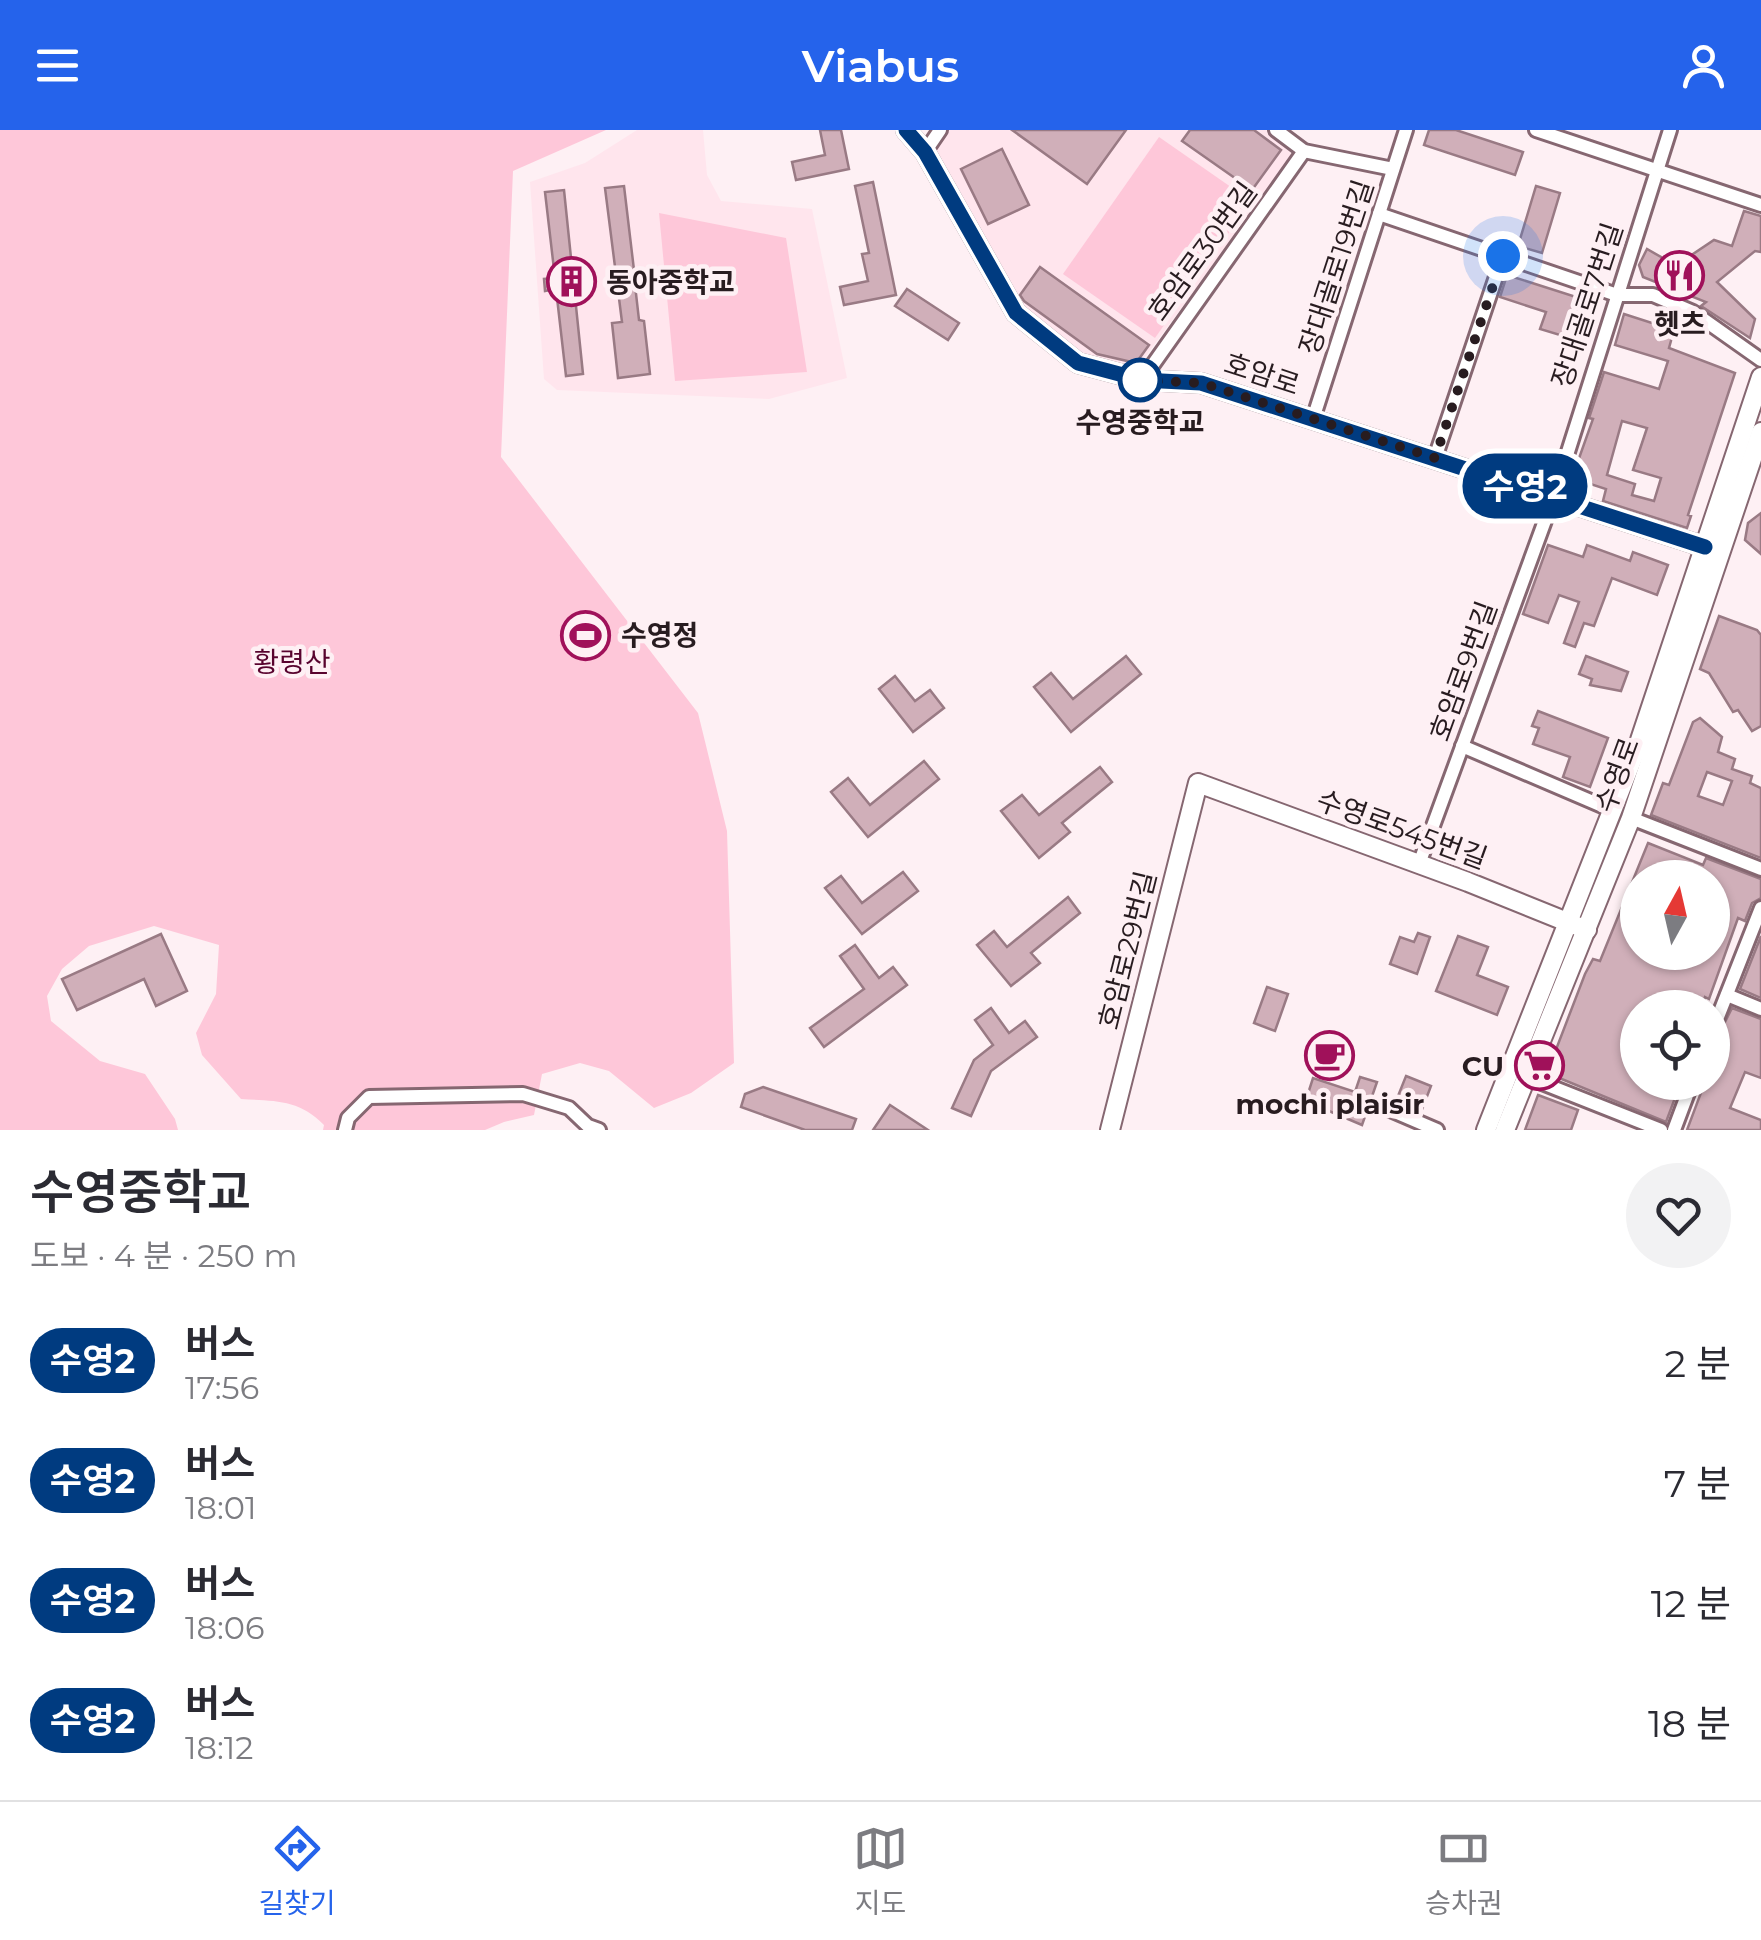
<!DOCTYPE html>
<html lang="ko">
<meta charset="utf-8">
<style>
:root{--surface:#fff;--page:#f2f2f3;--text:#2b2b33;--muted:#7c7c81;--line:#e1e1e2;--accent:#2563eb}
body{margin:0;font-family:Montserrat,"Noto Sans KR",sans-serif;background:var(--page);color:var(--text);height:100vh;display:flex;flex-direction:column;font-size:38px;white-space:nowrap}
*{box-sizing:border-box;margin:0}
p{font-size:32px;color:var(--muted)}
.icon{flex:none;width:55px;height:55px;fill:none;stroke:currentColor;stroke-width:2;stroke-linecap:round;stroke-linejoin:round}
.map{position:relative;height:1000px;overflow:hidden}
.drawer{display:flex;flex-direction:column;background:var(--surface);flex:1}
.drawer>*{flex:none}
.badge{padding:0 20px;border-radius:32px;font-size:35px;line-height:65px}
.needle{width:65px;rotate:8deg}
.tools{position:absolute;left:1620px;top:730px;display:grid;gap:20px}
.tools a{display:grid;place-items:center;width:110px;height:110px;border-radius:50%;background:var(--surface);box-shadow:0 2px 8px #0004;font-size:50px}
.you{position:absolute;width:50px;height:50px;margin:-25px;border:8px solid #fff;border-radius:50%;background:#1a73e8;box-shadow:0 0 0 15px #1a73e833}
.map>.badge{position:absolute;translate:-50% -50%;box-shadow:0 0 0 5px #fff}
.round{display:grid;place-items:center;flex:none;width:105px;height:105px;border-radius:52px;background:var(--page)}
.overview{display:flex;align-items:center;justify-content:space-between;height:170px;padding:0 30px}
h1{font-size:48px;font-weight:600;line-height:75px}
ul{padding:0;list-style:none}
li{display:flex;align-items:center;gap:30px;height:120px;padding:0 30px}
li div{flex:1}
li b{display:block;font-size:38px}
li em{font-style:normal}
li .badge{min-width:110px;font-weight:700;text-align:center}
header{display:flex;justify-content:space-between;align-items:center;height:130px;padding:0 30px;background:var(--accent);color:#fff;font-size:45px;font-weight:600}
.menu{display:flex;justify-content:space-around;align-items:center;height:140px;border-top:2px solid var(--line);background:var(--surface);font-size:28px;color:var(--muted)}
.menu a{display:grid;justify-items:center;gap:5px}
.menu .current{color:var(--accent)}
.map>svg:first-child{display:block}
</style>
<header><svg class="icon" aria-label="menu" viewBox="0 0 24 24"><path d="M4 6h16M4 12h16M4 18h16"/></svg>Viabus<svg class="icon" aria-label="person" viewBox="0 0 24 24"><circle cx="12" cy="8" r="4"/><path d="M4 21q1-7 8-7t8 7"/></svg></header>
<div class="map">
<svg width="1761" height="1000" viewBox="0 0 1761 1000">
<rect width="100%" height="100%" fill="#fef0f4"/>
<g fill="#ffe5ed">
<path d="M637,0H703L707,45L721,71L812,79L847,248L769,269L557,260L544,249L530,52L585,33Z"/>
<path d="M949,0H1266L1296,23L1137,238L1080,227L1021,182L935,21Z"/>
</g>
<g fill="#fec7d9">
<path d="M0,0H606L513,41L501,327L698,583L727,701L734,933L691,963L654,978L609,941L580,933L542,944L534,985L504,992L485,1000H323L324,995C299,969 275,971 241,969L202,925L196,903L216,864L219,815L154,796L89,816L62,839L47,866L51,891L100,931L145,944L175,989L178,1000H0Z"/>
<path d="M1159,7L1251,71L1155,208L1063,144Z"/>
<path d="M659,83L786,108L807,242L675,251Z"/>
</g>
<g fill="#d0afb9" stroke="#997a84" stroke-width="2.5" fill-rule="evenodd">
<path d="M820,0H841L849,39L796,50L792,32L825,25Z"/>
<path d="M1012,0H1126L1087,54Z"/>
<path d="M1190,0H1254L1281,20L1252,60L1182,11Z"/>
<path d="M1429,0H1456L1523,22L1515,45L1424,15Z"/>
<path d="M1002,19L1029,75L988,94L961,39Z"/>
<path d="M873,52L896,165L844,175L840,157L868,151L862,124L869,123L855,56Z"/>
<path d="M624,56L634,140L647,139L649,154L635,155L639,190L644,191L650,244L618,248L612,193L622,192L605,58Z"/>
<path d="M1536,56L1560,63L1542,123L1518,116Z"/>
<path d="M564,60L583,244L566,246L556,159L545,161L544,149L555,148L545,62Z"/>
<path d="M1744,81L1761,86V122L1755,121L1717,152L1755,189L1750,208L1701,176L1706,172L1643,147L1639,135L1647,119L1661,127L1669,138L1684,124L1687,128L1714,110L1732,116Z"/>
<path d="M1040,137L1149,215L1136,233L1097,224L1024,171L1020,165Z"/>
<path d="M1507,145L1595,173L1583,212L1540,199L1546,182L1500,167Z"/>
<path d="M907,159L959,193L948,210L895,176Z"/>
<path d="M1624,184L1674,200L1669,218L1735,243L1688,385L1691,386L1687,398L1603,371L1606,359L1572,348L1593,289L1589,288L1604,242L1659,259L1668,231L1615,215ZM1622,291L1647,298L1633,340L1661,348L1654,371L1632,365L1635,354L1607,345Z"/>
<path d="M1761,383V424L1745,410L1748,393Z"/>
<path d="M1548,415L1583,427L1587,415L1630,431L1633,422L1668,435L1657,465L1612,448L1594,496L1584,493L1575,517L1564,513L1579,472L1559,465L1548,493L1523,484Z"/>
<path d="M1719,486L1757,500L1761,505V596L1752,601L1738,580L1733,582L1709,543L1700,539Z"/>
<path d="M1126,526L1141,544L1071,602L1034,557L1051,543L1073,569Z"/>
<path d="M1586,526L1628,542L1621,561L1590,555L1592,549L1579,544Z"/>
<path d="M895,546L915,571L930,560L944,578L913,602L879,559Z"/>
<path d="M1538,581L1608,608L1590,657L1563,647L1570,627L1533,614L1539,598L1532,596Z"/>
<path d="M1700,588L1722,607L1718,622L1735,629L1732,639L1752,646L1750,653L1761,658V728L1651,685L1663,653L1669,655L1693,592ZM1707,642L1732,651L1723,675L1698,666Z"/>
<path d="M924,631L939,649L868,707L831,662L848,648L870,675Z"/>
<path d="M1100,637L1112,652L1062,693L1070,702L1039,728L1001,681L1022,665L1039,685Z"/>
<path d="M1648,713L1703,735L1706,728L1761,749V768L1752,773L1745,791L1738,788L1709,869L1705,867L1702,878H1638V952H1681L1666,992L1547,943L1585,844L1593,829L1600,831ZM1638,748H1712V822H1638Z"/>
<path d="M903,742L918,761L862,804L825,758L841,746L862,773Z"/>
<path d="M1068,767L1080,783L1031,823L1040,833L1011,856L977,815L994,801L1007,817Z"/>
<path d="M1418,803L1430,807L1417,844L1390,834L1400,807L1414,812Z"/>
<path d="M161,804L187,861L156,876L144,849L77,880L62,849Z"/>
<path d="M1458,806L1488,817L1477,845L1508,857L1497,885L1436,861Z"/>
<path d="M1761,806V868L1740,859Z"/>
<path d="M855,815L879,848L893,837L907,855L824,917L810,898L864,859L840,826Z"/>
<path d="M1267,857L1288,864L1275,901L1254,893Z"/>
<path d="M991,878L1009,903L1025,891L1037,907L991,941L971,986L952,978L974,930L993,915L975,890Z"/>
<path d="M1732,878L1761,889V948L1745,942L1730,978L1761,990V1000H1687L1705,952H1712V918Z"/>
<path d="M1406,946L1431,956L1421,982L1396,971Z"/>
<path d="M1360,947L1377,952L1362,995L1322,978L1320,985L1303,979L1313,948L1355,962Z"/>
<path d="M763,957L856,989L852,1000H805L741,977L745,964Z"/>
<path d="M1538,965L1578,980L1571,1000H1525Z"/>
<path d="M890,975L928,1000H873Z"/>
</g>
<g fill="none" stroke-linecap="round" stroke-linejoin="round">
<defs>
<g id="street">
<path d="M1276,0L1304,21L1393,39"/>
<path d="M1536,0L1761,75"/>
<path d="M925,22L940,0"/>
<path d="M1379,84L1617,165H1653L1693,182L1761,230"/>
<path d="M1142,250L1304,21"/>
<path d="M1313,289L1406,0"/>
<path d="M1435,328L1503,126"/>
<path d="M1462,616L1614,681"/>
<path d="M1631,688L1761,739"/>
<path d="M1419,734L1554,366L1670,0"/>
<path d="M1727,865L1761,879"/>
<path d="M1712,902L1761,778"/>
<path d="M1527,947L1661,1000"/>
<path d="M1381,976L1437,1000"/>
<path d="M345,1000L348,988L369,967L523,964L569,978L588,996L599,1000"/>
<path d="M1674,1000L1692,952"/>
</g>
<g id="secondary">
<path d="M906,0L925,22L1016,183L1078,233L1142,250L1201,253L1705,417"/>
<path d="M1110,1000L1198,653L1468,752L1587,800"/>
<path d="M1486,1000L1640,610L1761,247"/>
<path d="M1505,1000L1631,688L1761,302"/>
</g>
</defs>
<use href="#street" stroke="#866771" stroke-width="18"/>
<use href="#secondary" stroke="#866771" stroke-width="22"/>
<use href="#street" stroke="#fff" stroke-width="12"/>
<use href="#secondary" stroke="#fff" stroke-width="18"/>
</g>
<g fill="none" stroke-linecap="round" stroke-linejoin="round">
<defs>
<path id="line" d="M906,0L925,22L1016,183L1078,233L1142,250L1201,253L1705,417"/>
</defs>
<use href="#line" stroke="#fff" stroke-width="22"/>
<use href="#line" stroke="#003b80" stroke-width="15"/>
<path stroke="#281c20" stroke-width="10" stroke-dasharray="0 18" d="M1140,250L1201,253L1435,328L1503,126"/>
</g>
<defs>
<symbol id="restaurant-ring" viewBox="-11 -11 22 22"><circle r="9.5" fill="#fef0f4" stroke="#a0115a" stroke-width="1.5"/><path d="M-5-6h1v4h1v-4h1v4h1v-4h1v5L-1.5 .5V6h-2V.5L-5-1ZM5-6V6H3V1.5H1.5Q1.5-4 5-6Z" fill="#a0115a"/></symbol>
<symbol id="building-ring" viewBox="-11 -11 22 22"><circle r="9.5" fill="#fef0f4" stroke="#a0115a" stroke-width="1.5"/><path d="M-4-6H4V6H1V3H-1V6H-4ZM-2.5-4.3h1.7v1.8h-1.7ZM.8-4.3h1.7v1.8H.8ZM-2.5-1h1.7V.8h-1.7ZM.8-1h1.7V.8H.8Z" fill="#a0115a"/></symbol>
<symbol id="stadium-ring" viewBox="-11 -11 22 22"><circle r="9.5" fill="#fef0f4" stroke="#a0115a" stroke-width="1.5"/><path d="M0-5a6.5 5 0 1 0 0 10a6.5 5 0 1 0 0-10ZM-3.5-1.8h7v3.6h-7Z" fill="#a0115a"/></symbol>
<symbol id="cafe-ring" viewBox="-11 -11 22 22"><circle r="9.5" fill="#fef0f4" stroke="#a0115a" stroke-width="1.5"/><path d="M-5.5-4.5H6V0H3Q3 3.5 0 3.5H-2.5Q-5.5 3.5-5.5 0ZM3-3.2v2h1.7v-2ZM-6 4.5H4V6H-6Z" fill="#a0115a"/></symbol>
<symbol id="supermarket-ring" viewBox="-11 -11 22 22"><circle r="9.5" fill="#fef0f4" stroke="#a0115a" stroke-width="1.5"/><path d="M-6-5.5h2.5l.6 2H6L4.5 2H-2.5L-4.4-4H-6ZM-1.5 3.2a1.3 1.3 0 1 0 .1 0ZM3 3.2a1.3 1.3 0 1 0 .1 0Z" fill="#a0115a"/></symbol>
</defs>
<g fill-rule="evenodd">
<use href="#restaurant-ring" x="1652" y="118" width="55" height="55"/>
<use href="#building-ring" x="544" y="124" width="55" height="55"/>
<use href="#stadium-ring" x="558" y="478" width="55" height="55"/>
<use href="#cafe-ring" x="1302" y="898" width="55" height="55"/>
<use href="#supermarket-ring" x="1512" y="908" width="55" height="55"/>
</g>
<circle fill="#fff" stroke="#003b80" stroke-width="5" cx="1140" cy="250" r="20"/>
<g text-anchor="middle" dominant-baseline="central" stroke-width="9" stroke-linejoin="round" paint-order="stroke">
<g font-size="28" fill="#281c20" stroke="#fef0f4">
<text transform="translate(1202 121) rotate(-54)">호암로30번길</text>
<text transform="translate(1336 137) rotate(-72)">장대골로19번길</text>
<text transform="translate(1587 175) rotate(-72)">장대골로7번길</text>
<text transform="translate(1262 244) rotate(18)">호암로</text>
<text transform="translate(1463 541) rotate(-70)">호암로9번길</text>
<text transform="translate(1617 645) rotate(-70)">수영로</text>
<text transform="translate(1402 699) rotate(20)">수영로545번길</text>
<text transform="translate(1127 820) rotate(-76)">호암로29번길</text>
</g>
<g font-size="28" font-weight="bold" fill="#281c20" stroke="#fef0f4" text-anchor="start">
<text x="606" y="152">동아중학교</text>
<text x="1680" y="194" text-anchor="middle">헷츠</text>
<text x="621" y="505">수영정</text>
<text x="1504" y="936" text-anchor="end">CU</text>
<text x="1330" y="974" text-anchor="middle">mochi plaisir</text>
</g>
<g font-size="28" font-weight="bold" fill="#281c20" stroke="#fef0f4">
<text x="1140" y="292">수영중학교</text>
</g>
<g font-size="28" fill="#58032e" stroke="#fef0f4">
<text x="292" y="532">황령산</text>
</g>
</g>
</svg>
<div class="tools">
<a><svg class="needle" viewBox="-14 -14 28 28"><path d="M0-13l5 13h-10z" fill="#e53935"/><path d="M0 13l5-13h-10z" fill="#7c7c81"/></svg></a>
<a><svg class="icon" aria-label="locate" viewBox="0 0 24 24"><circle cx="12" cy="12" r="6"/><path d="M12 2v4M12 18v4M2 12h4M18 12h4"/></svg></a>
</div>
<div class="you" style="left:1503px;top:126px"></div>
<b class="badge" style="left:1525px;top:356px;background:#003b80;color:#fff">수영2</b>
</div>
<section class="drawer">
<div class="overview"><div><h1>수영중학교</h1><p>도보 · 4 분 · 250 m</p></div><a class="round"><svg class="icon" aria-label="heart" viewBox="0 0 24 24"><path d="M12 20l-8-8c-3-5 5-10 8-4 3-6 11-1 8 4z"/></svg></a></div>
<ul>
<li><span class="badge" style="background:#003b80;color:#fff">수영2</span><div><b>버스</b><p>17:56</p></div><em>2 분</em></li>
<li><span class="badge" style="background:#003b80;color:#fff">수영2</span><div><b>버스</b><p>18:01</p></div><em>7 분</em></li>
<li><span class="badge" style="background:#003b80;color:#fff">수영2</span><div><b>버스</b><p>18:06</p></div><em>12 분</em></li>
<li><span class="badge" style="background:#003b80;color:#fff">수영2</span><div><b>버스</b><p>18:12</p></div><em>18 분</em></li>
</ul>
</section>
<nav class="menu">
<a class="current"><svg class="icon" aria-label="directions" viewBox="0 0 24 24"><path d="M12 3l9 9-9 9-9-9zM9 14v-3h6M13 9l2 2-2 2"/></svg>길찾기</a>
<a><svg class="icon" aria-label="map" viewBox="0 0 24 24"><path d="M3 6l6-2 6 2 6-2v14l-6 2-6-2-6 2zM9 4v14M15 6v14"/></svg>지도</a>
<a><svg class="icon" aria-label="tickets" viewBox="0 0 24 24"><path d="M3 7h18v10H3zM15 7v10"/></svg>승차권</a>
</nav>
